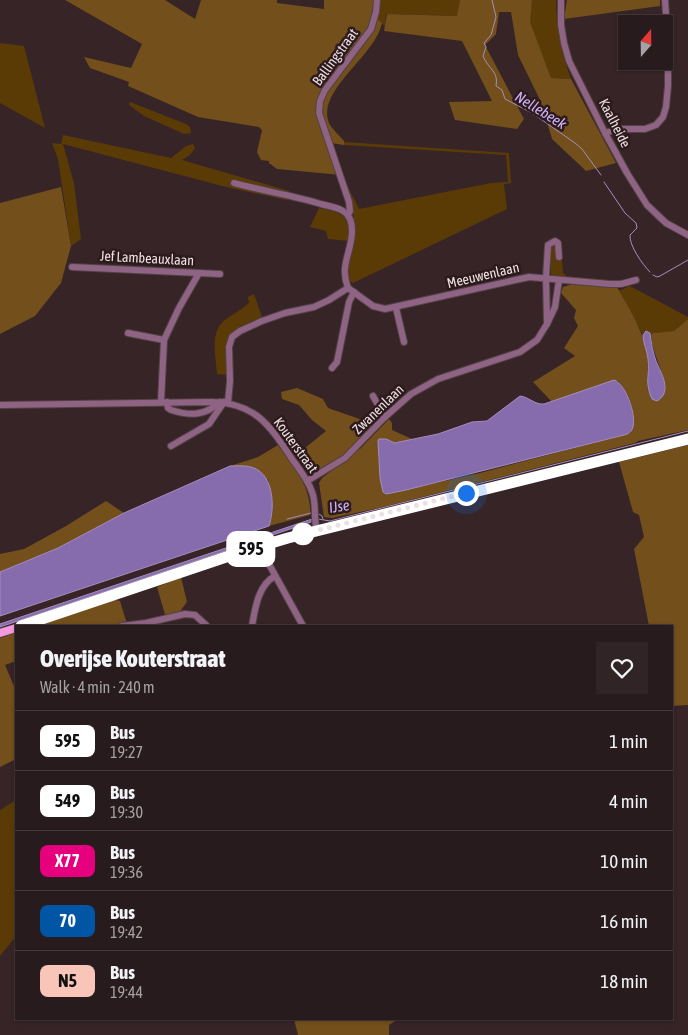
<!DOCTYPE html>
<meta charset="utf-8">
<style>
:root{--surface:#281b1d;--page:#302426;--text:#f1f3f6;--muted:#a5a1a4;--line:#44393b}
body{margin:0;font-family:"Asap Condensed",sans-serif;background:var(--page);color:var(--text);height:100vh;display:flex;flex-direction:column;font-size:19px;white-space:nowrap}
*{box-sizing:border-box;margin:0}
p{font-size:16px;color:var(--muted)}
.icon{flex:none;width:28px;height:28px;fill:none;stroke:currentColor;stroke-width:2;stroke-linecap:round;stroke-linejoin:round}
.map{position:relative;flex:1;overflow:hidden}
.details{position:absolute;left:15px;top:625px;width:658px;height:395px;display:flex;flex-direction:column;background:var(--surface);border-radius:0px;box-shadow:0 1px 4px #0004,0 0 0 1px var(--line)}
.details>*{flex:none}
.badge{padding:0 10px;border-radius:8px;font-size:18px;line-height:32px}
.needle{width:32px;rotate:20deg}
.buttons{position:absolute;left:618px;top:15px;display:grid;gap:10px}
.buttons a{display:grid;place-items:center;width:55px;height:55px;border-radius:0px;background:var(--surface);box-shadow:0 1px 4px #0004,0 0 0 1px var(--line);font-size:25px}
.you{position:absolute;width:25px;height:25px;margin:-12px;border:4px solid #fff;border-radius:50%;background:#1a73e8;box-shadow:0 0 0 8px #1a73e833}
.map>.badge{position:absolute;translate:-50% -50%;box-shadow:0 0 0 2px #fff}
.round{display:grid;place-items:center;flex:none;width:52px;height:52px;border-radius:0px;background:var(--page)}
.overview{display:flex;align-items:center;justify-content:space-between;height:85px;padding:0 25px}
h1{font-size:24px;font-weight:800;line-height:38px}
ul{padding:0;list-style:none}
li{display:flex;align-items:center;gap:15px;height:60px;padding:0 25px;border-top:1px solid var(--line)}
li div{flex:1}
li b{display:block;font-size:19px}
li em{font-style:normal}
li .badge{min-width:55px;font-weight:700;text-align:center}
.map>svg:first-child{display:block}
</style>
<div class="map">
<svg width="688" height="1035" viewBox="0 0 688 1035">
<rect width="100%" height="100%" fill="#362427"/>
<g fill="#5b3b05">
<path d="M378,0H460L458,16L386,14L385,26L375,18Z"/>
<path d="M532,0H556C557,29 561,52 571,79L551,78L529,22Z"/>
<path d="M0,43L24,46L45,128L0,103Z"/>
<path d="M130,102L186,124L190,127L191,133L184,134L144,116L129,105Z"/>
<path d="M63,135L171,158L186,146L193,144L195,148L190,155L182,160L289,191L287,200L226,187L63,144L74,183L81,239L71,246L58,159L52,143L61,144Z"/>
<path d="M331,139L344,142L509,153L511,183L504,184L507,209L353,283C339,274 352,252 354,239C357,217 349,196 342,175L359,209L491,183L508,182L506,155L344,145L332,143Z"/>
<path d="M319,208C341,212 352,216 348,241L328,239L326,231L310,227Z"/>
<path d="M553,245L555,247L556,257L562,258L563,273L569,278L554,276L551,274L550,247Z"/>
<path d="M628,285L688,317V319L674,331L653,333L651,335L650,333L644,332L643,335L619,290L624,289V288L628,287Z"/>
<path d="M254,294L262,317C223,332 226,337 227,375L217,374C216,357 209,332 225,320C233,314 241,310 249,303L248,297Z"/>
<path d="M16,800V936L0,956V810Z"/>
</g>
<g fill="#724f1b">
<path d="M65,0H165L195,19L201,0H277V3L324,9V0H374L373,16L382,23C375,57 316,90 329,123C332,129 340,136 344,141V145L332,143L341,175L277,169L269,163V161L261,160L257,152L262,130L259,127L198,117L128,86L129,82L90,68L84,57L131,68L142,44Z"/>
<path d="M460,0H532L530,22L551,78L571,79L616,163L586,171L552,139L541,102L518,55L511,12H499L496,34L485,45L524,119L517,129L455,120L449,102L492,101L462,41L384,31L387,14L457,16Z"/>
<path d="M567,0H660V6L564,19Z"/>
<path d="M61,187L71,246L61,283L35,316L0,334V203Z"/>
<path d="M576,283L617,287C628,306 640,326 646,347C650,361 646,376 648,391L665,390C664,370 652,354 651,335L653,333L674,331L688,319V430L638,441L635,443L379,508L332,518L324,517L319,483L322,478L361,448L389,419L392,423V430L412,439L395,443L390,440L378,447L380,478L383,492L386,494L480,473L624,435L631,432C637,414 630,395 618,381H611L552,402L533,382L575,356L564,348L578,326L574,318L576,310L561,293L563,287Z"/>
<path d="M297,388L323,399L328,408L374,424L348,453L320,471L312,474L308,473L295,456L326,431L312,420L299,405L282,399L281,392Z"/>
<path d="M278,445C293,466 312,487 310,515L269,526C274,510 271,496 268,480L243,466H230L258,457Z"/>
<path d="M688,445V705L671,706V626H649L634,549L644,537L639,515L633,512L619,462Z"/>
<path d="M106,501L124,513L58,548L0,572V554L24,549L66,526Z"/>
<path d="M181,577L187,602L181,610L183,613L166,618L157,587Z"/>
<path d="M111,599L120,601L127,624L119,626H33Z"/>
<path d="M16,632V661L5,665L16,691V759L0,767V638Z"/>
<path d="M294,1019H398L389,1025V1035H298Z"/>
</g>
<g fill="#866bad" stroke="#a58ebd">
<path d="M646,331L650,333C651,342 653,353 656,361C661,373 673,392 657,401L652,399C644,382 650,375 648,359C647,350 643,343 643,335Z"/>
<path d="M614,380C627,384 639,422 631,431C631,432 626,435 624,435L406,490L386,494L383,492L380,478L378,441L379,439H386L395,443L399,442L438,434L472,422L487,421L520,396C529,397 535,405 544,404Z"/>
<path d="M230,466C238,466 247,465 254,468C274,476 275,508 269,526L0,616V572L58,548L124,513Z"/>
<path d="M312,519L311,522L0,627V624Z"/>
</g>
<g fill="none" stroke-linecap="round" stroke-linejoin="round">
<g stroke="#a58ebd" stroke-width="1">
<path d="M492,0L496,17L491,35L484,43L486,47L483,56C488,69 499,71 496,86L502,90L505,99L532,113L575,143L582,149L601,175"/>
<path d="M604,182L625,213L636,223L637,228L630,235C629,245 642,264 650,272"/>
<path d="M653,275L657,277L660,276L688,260"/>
<path d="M319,514L322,516L323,519"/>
<path d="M287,519L311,513"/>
<path d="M318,519L330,521L688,431"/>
</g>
<defs>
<g id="minor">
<path d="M561,0V25L564,43L569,61L605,133L627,173L647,205L666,223L688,235"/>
<path d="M605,133L618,129H645L656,125L663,117L666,107L668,86V45L665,0"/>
<path d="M234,183C263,191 292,195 321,204C328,206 337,207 343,211C350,215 352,223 352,231C352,252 339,265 348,288"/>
<path d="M348,215L350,211L349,202L319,113L320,101L325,90L371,29L376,12L377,0"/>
<path d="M72,267L220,274"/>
<path d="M559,280L555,307L547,324L546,278L548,245L555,241L558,243L559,257"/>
<path d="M348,288L373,306L385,309L529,277L610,284H621L636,280"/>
<path d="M396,308L404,342"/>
<path d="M128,333L164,340"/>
<path d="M332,368L337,362L349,302L354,292"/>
<path d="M373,396L385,417"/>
<path d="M161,402L164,340L179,308L199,273"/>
<path d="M167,402L168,408L171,410C190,416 205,416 220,402"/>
<path d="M228,402L230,381L229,347L232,337L240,331L262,321L285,313L314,307L329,300L348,288"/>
<path d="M0,405L212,402C256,403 270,426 292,459C300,470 308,480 312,492C317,505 313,518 317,531"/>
<path d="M171,446L209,424L224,402"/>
<path d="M307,481L345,458L385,417L411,394L438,379L520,352L537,340L547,324"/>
<path d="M259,546L303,626"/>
<path d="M122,626L146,623L185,614L195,615L207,626"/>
<path d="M252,626C255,609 258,585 275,576"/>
</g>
<g id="major">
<path d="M21,626L247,550L288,538L688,439"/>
<path d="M0,633L16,628"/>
</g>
</defs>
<use href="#minor" stroke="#534245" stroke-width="8"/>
<use href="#major" stroke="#534245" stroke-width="9"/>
<use href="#minor" stroke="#8e6384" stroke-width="6"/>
<use href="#major" stroke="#f399df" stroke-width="8"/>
</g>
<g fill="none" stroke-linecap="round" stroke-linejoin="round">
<defs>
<path id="line" d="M21,626L247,550L288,538L688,439"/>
</defs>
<use href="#line" stroke="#fff" stroke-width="11"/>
<use href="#line" stroke="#fff" stroke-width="8"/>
<path stroke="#ede0e2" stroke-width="5" stroke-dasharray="0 9" d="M303,534L466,493"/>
</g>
<circle fill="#fff" stroke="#fff" stroke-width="2.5" cx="303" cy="534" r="10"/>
<g text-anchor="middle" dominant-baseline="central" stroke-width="5" stroke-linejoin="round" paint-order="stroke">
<g font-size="14" fill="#ede0e2" stroke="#2c1a1d">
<text transform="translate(335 57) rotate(-54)">Ballingstraat</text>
<text transform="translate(615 123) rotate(63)">Kaalheide</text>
<text transform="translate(147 258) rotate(3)">Jef Lambeauxlaan</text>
<text transform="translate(483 275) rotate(-13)">Meeuwenlaan</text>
<text transform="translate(378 409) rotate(-44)">Zwanenlaan</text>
<text transform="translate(296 445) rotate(54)">Kouterstraat</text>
</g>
<g font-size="15" font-style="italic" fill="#d2b4fe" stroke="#2c1a1d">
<text transform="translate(541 110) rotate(32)">Nellebeek</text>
<text transform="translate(339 506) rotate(-9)">IJse</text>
</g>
</g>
</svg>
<div class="buttons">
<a><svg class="needle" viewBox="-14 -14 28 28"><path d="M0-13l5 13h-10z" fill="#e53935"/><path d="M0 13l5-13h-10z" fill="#a5a1a4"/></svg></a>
</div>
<div class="you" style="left:466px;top:493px"></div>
<b class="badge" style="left:251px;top:549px;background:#fff;color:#111">595</b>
<section class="details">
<div class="overview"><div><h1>Overijse Kouterstraat</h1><p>Walk · 4 min · 240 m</p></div><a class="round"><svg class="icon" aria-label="heart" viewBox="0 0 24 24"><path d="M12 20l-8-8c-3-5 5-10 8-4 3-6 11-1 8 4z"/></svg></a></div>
<ul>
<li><span class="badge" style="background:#fff;color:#111">595</span><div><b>Bus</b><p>19:27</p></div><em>1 min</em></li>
<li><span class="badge" style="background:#fff;color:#111">549</span><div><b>Bus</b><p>19:30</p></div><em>4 min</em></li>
<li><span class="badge" style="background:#e6007e;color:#fff">X77</span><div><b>Bus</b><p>19:36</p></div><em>10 min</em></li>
<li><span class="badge" style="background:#0056a4;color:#fff">70</span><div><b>Bus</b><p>19:42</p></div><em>16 min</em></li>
<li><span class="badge" style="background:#f9c5b8;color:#111">N5</span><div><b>Bus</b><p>19:44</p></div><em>18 min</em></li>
</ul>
</section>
</div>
